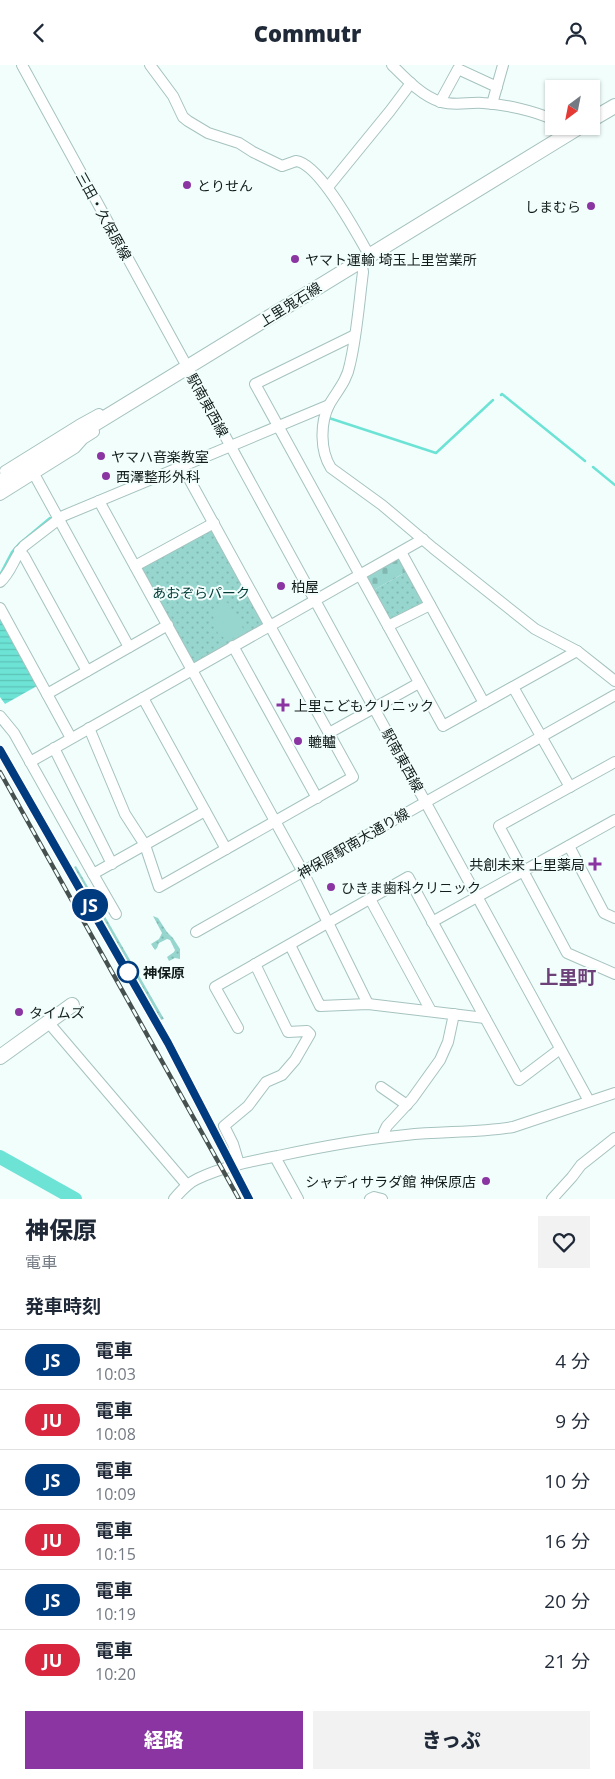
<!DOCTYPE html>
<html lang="ja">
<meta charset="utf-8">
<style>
:root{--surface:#fff;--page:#f2f2f3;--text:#1f2937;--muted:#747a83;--line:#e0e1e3;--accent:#8a35a2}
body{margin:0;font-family:"Open Sans","Noto Sans JP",sans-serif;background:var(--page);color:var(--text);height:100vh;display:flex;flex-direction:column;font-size:19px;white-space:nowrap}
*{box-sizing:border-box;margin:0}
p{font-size:16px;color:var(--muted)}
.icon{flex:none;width:28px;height:28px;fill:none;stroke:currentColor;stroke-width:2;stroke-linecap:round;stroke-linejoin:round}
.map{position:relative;height:1134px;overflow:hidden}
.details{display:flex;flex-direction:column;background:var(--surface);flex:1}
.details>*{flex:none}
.badge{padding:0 10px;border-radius:16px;font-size:18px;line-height:32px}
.needle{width:32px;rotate:212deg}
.controls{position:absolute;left:545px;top:15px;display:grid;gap:10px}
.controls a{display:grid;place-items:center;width:55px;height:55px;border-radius:0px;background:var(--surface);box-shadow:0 1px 4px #0004;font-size:25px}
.map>.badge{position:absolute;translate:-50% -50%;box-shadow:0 0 0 2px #fff}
h2{padding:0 25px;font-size:19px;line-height:45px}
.round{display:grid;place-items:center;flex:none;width:52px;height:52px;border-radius:0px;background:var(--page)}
.summary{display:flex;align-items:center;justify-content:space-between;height:85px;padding:0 25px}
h1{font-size:24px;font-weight:800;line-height:38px}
.action{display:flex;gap:10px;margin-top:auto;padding:10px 25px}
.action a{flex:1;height:58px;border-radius:0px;background:var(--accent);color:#fff;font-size:20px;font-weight:800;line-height:58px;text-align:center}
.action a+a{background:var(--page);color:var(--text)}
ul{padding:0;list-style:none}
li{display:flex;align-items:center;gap:15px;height:60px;padding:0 25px;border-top:1px solid var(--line)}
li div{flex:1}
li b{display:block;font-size:19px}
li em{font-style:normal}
li .badge{min-width:55px;font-weight:700;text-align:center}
header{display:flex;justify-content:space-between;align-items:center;height:65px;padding:0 25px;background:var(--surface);font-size:22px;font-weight:800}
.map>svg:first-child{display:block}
</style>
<header><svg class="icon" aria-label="back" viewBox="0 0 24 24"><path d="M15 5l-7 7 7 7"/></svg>Commutr<svg class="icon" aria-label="person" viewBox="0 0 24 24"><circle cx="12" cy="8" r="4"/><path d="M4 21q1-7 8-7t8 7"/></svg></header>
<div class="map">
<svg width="615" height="1134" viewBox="0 0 615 1134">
<defs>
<pattern id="grass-dots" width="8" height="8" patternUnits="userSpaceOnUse" patternTransform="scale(1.25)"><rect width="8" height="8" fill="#96d6ce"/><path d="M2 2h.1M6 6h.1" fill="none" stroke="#80b7b0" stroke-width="1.8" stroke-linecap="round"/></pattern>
<pattern id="cemetery-stones" width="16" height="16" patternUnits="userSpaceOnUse" patternTransform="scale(1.25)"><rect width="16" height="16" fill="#96d6ce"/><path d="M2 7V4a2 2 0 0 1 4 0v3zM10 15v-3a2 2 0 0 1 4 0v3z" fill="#80b7b0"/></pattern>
<pattern id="water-rules" width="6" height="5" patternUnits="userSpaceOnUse" patternTransform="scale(1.25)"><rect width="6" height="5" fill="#6de3d6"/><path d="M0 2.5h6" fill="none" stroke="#5dc2b7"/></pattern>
</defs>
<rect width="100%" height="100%" fill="#f2fefc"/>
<g fill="url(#grass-dots)">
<path d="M210,464L214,465L263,556L262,559L195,598L191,597L141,505L142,501Z"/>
<path d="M408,506L424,537L423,540L389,556L372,526Z"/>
<path d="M76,801L164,954L161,955L74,802Z"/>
<path d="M153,851L158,853L167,867L173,873L180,884V894L175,893L169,896L167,892L174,887L175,885L170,875L167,874L159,878L157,883L155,885L151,879L159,874L162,868Z"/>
</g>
<path fill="url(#cemetery-stones)" d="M397,492L401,493L408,506L372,526L366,510Z"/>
<path fill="#96d6ce" d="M227,537L244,565L229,576L218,569L212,547L214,544Z"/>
<path fill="url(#water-rules)" d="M0,552L37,621L5,639L0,632Z"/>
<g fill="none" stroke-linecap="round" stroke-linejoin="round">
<g stroke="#6de3d6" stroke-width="2.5">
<path d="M501,330L502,329L585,396"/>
<path d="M329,353L436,388L493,335"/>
<path d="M593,402L615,420"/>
<path d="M0,510L12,487L19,479L50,453"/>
</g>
<path stroke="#6de3d6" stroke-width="14" d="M0,1092L75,1134"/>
<defs>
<g id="minor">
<path d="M22,0L589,1036"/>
<path d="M150,0L173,31L183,52L188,56L208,68L239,78L253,87L282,101L296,96C320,99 357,169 369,190"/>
<path d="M392,0C406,14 422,31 441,37C455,41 469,37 483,38C504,39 535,46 554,55"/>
<path d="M440,37L458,4L497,22"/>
<path d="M492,39L503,0"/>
<path d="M562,61L568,70"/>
<path d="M328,122L390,46L411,18"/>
<path d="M361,195L363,207C359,238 357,269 350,299C347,316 337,326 329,340C320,358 320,386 331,403L382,440L433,483L535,564L577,586L615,616"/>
<path d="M355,270L255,319L443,661L577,586"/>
<path d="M5,406L79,360L99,349"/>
<path d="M34,409L129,582"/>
<path d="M0,430L75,383L83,374L94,367"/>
<path d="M99,436L303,807L368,939"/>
<path d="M19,486L24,491L87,606"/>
<path d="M401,487L484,638"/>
<path d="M135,501L214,458"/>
<path d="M0,517C11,508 14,492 24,481L63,451L329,340"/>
<path d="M0,543L71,673"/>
<path d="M388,561L430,540"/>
<path d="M233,581L317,733"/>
<path d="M513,622L570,722"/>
<path d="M47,629L168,560"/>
<path d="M143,633L226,784"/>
<path d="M0,651L14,668L93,809L205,746"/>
<path d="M89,663L125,749L145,780L159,822L353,712L182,401"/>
<path d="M329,668L419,618"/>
<path d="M54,683L112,799"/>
<path d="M30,697L423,474"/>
<path d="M615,697L499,761L567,888L615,909"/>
<path d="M569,781L604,848L615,853"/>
<path d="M93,809L116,849"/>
<path d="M370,834L431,946"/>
<path d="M432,857L615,755"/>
<path d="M196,867L615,630"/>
<path d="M290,880L320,941L368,939L485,953"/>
<path d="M48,957L187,1120"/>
<path d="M238,963L215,922L408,812L519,1015L560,984"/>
<path d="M381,1022L407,1040"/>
<path d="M384,1072V1067L387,1061L412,1034L440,995L448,977L454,949"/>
<path d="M275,1092L298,1134"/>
<path d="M239,1099L233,1079L224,1061L248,1041L266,1017L282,1010L295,995L310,969L307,966L288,967L255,899"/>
<path d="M174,1134C181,1126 188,1118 197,1114C222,1102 251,1096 278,1091C320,1082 363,1074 406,1070C442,1066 478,1068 513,1062L615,1028"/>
<path d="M370,1134L374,1132L382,1134"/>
<path d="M552,1134L572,1112L581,1100L615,1073"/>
</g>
<g id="major">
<path d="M591,55L615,41"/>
<path d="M0,417L581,61"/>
<path d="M0,992L72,940"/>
</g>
</defs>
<use href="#minor" stroke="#a6c3bf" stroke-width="12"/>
<use href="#major" stroke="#a6c3bf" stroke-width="16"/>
<use href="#minor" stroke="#fff" stroke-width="10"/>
<use href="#major" stroke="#fff" stroke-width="14"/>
<defs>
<g id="rail">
<path d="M0,685L168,978L249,1134"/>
<path d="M0,707L239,1134"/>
</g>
</defs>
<use href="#rail" stroke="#45504f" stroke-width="4.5"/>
<use href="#rail" stroke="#f2fefc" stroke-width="2.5" stroke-dasharray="8" stroke-linecap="butt"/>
</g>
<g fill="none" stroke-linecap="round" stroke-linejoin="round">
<defs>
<path id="line" d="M0,685L168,978L249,1134"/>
</defs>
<use href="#line" stroke="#fff" stroke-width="11"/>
<use href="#line" stroke="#003b80" stroke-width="8"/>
</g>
<g fill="#8a35a2" stroke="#f2fefc" stroke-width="2">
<circle cx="187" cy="120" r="5"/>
<circle cx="591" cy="141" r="5"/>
<circle cx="295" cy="194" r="5"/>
<circle cx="101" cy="391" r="5"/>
<circle cx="106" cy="411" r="5"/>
<circle cx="281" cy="521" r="5"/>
<path d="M280.5 632.5h5v5h5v5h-5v5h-5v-5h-5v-5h5z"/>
<circle cx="298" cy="676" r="5"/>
<path d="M592.5 791.5h5v5h5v5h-5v5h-5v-5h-5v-5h5z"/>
<circle cx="331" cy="822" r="5"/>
<circle cx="19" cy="947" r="5"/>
<circle cx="486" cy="1116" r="5"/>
</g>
<circle fill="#fff" stroke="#003b80" stroke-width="2.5" cx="128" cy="907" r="10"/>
<g text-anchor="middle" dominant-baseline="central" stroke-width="4" stroke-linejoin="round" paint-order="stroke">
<g font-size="14" fill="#111c1b" stroke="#f2fefc" text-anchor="start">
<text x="197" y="120">とりせん</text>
<text x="581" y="141" text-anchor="end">しまむら</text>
<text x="305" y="194">ヤマト運輸 埼玉上里営業所</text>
<text x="111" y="391">ヤマハ音楽教室</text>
<text x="116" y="411">西澤整形外科</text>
<text x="291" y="521">柏屋</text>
<text x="294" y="640">上里こどもクリニック</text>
<text x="308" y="676">轆轤</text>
<text x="585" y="799" text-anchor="end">共創未来 上里薬局</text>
<text x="341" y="822">ひきま歯科クリニック</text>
<text x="29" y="947">タイムズ</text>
<text x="476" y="1116" text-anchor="end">シャディサラダ館 神保原店</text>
</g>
<g font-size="14" fill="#111c1b" stroke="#f2fefc">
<text transform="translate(104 151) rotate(61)">三田・久保原線</text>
<text transform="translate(290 239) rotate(-32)">上里鬼石線</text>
<text transform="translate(208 340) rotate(61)">駅南東西線</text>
<text transform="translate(403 695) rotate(61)">駅南東西線</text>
<text transform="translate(353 778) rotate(-30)">神保原駅南大通り線</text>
</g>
<g font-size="14" fill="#003b36" stroke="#f2fefc">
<text x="201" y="527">あおぞらパーク</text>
</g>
<g font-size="14" font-weight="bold" fill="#111c1b" stroke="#f2fefc" text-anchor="start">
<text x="143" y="907">神保原</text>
</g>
<g font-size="19" font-weight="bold" fill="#6c4179" stroke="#f2fefc">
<text x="568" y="912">上里町</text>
</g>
</g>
</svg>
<div class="controls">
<a><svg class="needle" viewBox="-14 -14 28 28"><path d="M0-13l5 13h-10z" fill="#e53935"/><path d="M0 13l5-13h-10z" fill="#747a83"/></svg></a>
</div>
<b class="badge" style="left:90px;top:840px;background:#003b80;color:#fff">JS</b>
</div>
<section class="details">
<div class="summary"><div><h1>神保原</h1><p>電車</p></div><a class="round"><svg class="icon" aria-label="heart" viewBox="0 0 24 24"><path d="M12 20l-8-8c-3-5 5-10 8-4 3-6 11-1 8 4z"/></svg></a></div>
<h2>発車時刻</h2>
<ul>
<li><span class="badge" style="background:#003b80;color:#fff">JS</span><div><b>電車</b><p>10:03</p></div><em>4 分</em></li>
<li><span class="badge" style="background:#d7263d;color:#fff">JU</span><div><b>電車</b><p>10:08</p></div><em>9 分</em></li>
<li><span class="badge" style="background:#003b80;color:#fff">JS</span><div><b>電車</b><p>10:09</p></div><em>10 分</em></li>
<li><span class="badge" style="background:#d7263d;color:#fff">JU</span><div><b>電車</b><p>10:15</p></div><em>16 分</em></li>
<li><span class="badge" style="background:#003b80;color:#fff">JS</span><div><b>電車</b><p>10:19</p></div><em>20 分</em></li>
<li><span class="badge" style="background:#d7263d;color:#fff">JU</span><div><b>電車</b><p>10:20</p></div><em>21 分</em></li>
</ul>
<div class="action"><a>経路</a><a>きっぷ</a></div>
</section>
